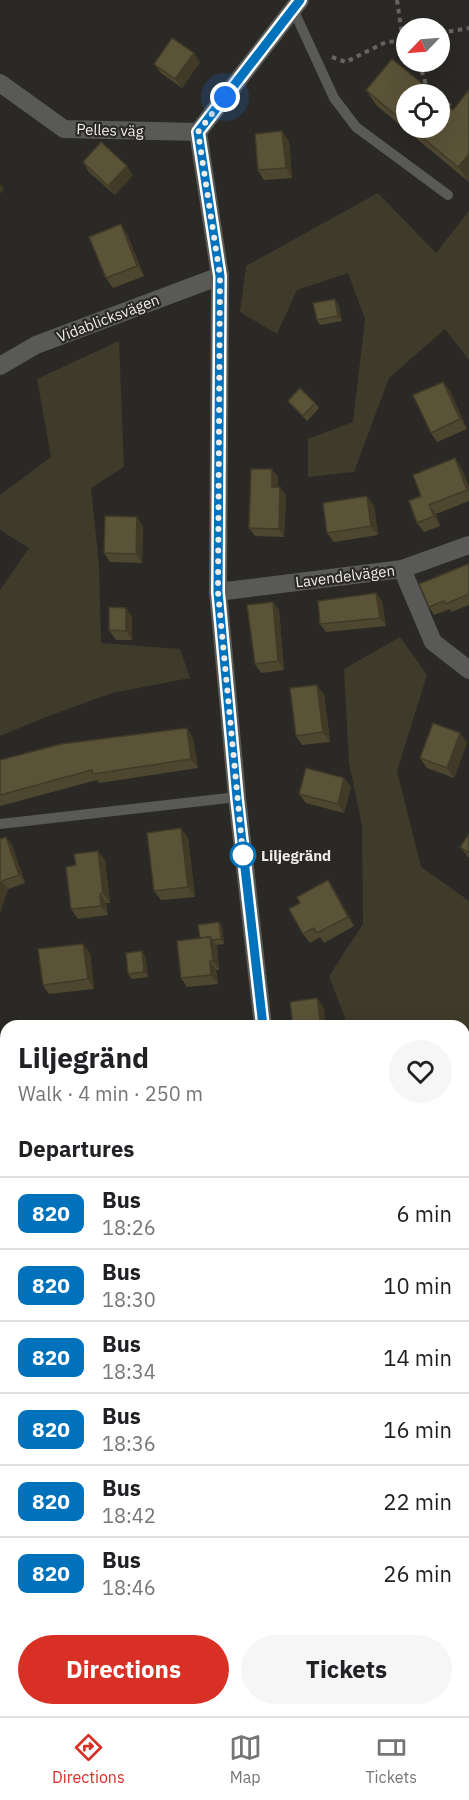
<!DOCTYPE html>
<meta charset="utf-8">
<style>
:root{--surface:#fff;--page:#f6f6f6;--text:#202124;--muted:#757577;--line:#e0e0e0;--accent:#d93025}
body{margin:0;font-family:"IBM Plex Sans",sans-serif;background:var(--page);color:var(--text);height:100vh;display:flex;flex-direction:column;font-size:22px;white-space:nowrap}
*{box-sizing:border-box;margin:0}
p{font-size:20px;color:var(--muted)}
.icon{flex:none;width:33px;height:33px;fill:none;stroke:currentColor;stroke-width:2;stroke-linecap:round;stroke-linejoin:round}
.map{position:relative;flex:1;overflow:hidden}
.sheet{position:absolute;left:0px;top:1020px;width:470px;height:696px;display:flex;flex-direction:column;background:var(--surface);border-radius:18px 18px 0 0;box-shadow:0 6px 24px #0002}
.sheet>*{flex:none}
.badge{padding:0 12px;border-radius:9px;font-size:21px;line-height:39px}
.needle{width:39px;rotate:245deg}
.fabs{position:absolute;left:396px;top:18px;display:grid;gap:12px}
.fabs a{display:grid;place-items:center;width:54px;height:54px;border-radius:50%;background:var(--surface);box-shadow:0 6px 24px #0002;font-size:30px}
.you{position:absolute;width:30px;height:30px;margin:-15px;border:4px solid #fff;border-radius:50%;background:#1a73e8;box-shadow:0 0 0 9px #1a73e833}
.map>.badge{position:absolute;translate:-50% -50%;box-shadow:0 0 0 3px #fff}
h2{padding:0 18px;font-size:22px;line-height:54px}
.round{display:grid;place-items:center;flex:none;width:63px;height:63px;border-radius:32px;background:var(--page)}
.head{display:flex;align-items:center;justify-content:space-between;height:102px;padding:0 18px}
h1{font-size:28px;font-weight:700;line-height:45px}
.primary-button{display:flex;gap:12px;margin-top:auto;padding:12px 18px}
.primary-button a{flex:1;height:69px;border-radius:36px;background:var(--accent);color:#fff;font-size:24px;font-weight:700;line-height:69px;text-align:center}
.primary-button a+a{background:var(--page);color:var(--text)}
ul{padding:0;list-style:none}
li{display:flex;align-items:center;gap:18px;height:72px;padding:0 18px;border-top:2px solid var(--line)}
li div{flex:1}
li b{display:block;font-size:22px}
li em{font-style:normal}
li .badge{min-width:66px;font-weight:700;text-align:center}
.menu{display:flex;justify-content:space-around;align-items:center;height:84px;border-top:2px solid var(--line);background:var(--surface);font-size:16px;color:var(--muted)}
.menu a{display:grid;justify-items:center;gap:3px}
.menu .current{color:var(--accent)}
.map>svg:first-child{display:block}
</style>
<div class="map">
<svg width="469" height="1716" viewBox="0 0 469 1716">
<rect width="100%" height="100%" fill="#2b2925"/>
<g fill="#3f3b2b">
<path d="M378,193L436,253L469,211V360L445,329L389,378L354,472L308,477V439L353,422L365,319L348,273L297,290L277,334L240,312L246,266Z"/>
<path d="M119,341L124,467L91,488L99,565L101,643L180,649L190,678L112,693L46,717L0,736V590L29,548L0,530V495L51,457L37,379Z"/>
<path d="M400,637L427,675L397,771L421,867L469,901V1094L464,1092V1026H348L329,976L363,924L362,825L349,763L344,669Z"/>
</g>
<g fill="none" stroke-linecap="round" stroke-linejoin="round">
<g stroke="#676561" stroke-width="4" stroke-dasharray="4.5 4.5" stroke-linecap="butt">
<path d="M397,0L403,41L406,40"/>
<path d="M440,33L469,28"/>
<path d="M332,57L346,62L386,42L403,41L406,44"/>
<path d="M419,62L427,88L436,94"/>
<path d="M440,97L455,110L457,109"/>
</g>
<g stroke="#595957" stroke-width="10">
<path d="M293,9L334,98L356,127L448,195"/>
<path d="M0,824L237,797"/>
</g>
<g stroke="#595957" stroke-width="18">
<path d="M0,83L64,129L198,132"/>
<path d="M0,366L36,345L220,276"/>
<path d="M402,569L433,642L469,670"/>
<path d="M218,592L402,569L469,545"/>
<path d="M263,1026L237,797L218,592L220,276L198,132L300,0"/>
<path d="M0,1174L6,1117"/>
<path d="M464,1192L469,1194"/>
<path d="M464,1528L469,1529"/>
<path d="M179,1716L183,1710"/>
</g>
</g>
<g fill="#4e4730">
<path d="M200,62L182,88L161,73L154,64Z"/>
<path d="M366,90L406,94V128H440L469,90V182L377,106Z"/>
<path d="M289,141L292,178L264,180L258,170Z"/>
<path d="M83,162L133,175L115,195L89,172Z"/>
<path d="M127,234L144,276L113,288L106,278Z"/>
<path d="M338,304L342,321L320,325L317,320Z"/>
<path d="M443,382L450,391L467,429L437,442L431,433Z"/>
<path d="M288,401L315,403L319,408L307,421L292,406Z"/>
<path d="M455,458L461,467L469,487V501L436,514L440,526L424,532L417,523L421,496Z"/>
<path d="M278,477L277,487H280L286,496L284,537L255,536L249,528Z"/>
<path d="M374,506L378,535L334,542L327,533Z"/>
<path d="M137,517L143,527L142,563L110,562L104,553Z"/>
<path d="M469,565V605L451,612L450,609L434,615L429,607Z"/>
<path d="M376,593L382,601L386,626L326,632L320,624Z"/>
<path d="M273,602L279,610L284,670L261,673L255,664Z"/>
<path d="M132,617V640H116L109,630Z"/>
<path d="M324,694L330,742L302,745L296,736Z"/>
<path d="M460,733L467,743L454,778L427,768L420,758Z"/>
<path d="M193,738L198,768L99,783L97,780L0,806V760Z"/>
<path d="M344,778L351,787L344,813L306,803L299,794Z"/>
<path d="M469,834V858L460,847Z"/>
<path d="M188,838L195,897L161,900L154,891Z"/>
<path d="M0,839L12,845L25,883L8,889L0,912Z"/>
<path d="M105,860L110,903H106L108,915L78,919L71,909Z"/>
<path d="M334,889L354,926L324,943L320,937L310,943L303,934Z"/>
<path d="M219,922L222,927L224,944L216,945L217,947L219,970H216L218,984L187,987L181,978L200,938Z"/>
<path d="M90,953L94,989L49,994L43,985Z"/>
<path d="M145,956L148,977L132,979L128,974Z"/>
<path d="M464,1118L469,1120V1154L464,1153Z"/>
<path d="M464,1268L469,1269V1305L464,1303Z"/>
<path d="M0,1375L6,1377V1432L0,1431Z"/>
<path d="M464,1460L468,1467L467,1472H469V1502L464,1501Z"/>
<path d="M262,1710H280L277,1716H275Z"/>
</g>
<g fill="#403a27">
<path d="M194,53L200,62L182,88L175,79Z"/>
<path d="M282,131L289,141L292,178L286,168Z"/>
<path d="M469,154V182L458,167Z"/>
<path d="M127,166L133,175L115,195L108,186Z"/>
<path d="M0,184L4,189L0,194Z"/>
<path d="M121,224L127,234L144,276L137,266Z"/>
<path d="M335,299L338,304L342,321L338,316Z"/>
<path d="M443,382L450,391L467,429L460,419Z"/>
<path d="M455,458L461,467L469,487V492Z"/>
<path d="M272,469L278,477L277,495L272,487Z"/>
<path d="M280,487L286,496L284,537L279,529Z"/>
<path d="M367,496L374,506L378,535L371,526Z"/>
<path d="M429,505L436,514L440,526L434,516Z"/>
<path d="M137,517L143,527L142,563L136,554Z"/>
<path d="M376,593L382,601L386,626L380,618Z"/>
<path d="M273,602L279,610L284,670L278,661Z"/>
<path d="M126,608L132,617V640L126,631Z"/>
<path d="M317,685L324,694L330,742L323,732Z"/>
<path d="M187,728L193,738L198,768L191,759Z"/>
<path d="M460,733L467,743L454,778L447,768Z"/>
<path d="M344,778L351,787L344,813L338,804Z"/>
<path d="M181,828L188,838L195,897L188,887Z"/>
<path d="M6,837L12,845L25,883L19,875Z"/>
<path d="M98,851L105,860L110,903L103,893Z"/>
<path d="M328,880L334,889L354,926L348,917Z"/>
<path d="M2,881L8,889L0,912V886Z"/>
<path d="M100,894L106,903L108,915L101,906Z"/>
<path d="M219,922L222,927L224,944L221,939Z"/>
<path d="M210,937L217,947L219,970L213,961Z"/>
<path d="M83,944L90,953L94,989L88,979Z"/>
<path d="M142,951L145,956L148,977L144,972Z"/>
<path d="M210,961L216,970L218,984L211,975Z"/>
<path d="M317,998L324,1008L326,1026H321Z"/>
<path d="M6,1407V1431L1,1423Z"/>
<path d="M464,1460L468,1467L466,1480L464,1476Z"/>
<path d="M464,1561L466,1564L464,1578Z"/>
<path d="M272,1710H280L277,1716H276Z"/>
</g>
<g fill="#5b5338" stroke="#403a27" stroke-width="1.5">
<path d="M172,38L194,53L175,79L154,64Z"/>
<path d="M392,59L435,94H406V124L366,90Z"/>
<path d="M469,90V154L458,167L411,128H440V99L453,110Z"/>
<path d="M282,131L286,168L258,170L255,134Z"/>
<path d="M101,142L127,166L108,186L83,162Z"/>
<path d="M121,224L137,266L106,278L89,237Z"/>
<path d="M335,299L338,316L317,320L313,303Z"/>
<path d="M443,382L460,419L431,433L413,395Z"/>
<path d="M300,388L315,403L303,416L288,401Z"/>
<path d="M455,458L467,490L429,505L434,516L417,523L409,501L421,496L413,475Z"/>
<path d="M251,469H272V487H280L279,529L249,528Z"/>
<path d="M367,496L371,526L327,533L323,503Z"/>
<path d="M105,516L137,517L136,554L104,553Z"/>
<path d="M468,564L469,566V594L446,604L444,601L429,607L419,584Z"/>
<path d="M376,593L380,618L320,624L318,601Z"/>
<path d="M273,602L278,661L255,664L247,605Z"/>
<path d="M109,607L126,608V631L109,630Z"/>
<path d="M317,685L323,732L296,736L290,688Z"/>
<path d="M433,723L460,733L447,768L420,758Z"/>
<path d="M187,728L191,759L93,774L92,770L0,795V760L61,744Z"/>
<path d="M306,768L344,778L338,804L299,794Z"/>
<path d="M181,828L188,887L154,891L147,833Z"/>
<path d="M469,834V853L460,847Z"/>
<path d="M6,837L19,875L2,881L0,886V839Z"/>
<path d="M98,851L103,893L100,894L101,906L71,909L66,867L76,865L74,854Z"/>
<path d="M328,880L348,917L317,933L314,928L303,934L289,909L300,903L297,897Z"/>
<path d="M219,922L221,939L212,940L210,937L200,938L198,925Z"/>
<path d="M210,937L213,961H210L211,975L181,978L177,941Z"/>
<path d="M83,944L88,979L43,985L38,949Z"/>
<path d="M142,951L144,972L128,974L126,953Z"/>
<path d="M317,998L321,1026H293L290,1002Z"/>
<path d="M464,1118L469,1120V1147L464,1145Z"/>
<path d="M464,1268L469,1269V1298L464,1296Z"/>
<path d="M0,1375L6,1377V1407L1,1423Z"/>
<path d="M464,1471L469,1472V1493H464Z"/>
</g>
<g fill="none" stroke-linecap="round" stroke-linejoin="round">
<defs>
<path id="line" d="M263,1026L237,798L218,592L220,276L198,132L300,0"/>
</defs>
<use href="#line" stroke="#fff" stroke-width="14"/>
<use href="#line" stroke="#0072bc" stroke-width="9"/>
<path stroke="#edece9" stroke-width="6" stroke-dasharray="0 10.8" d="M225,97L198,132L220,276L218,592L243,855"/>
</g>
<circle fill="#fff" stroke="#0072bc" stroke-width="3" cx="243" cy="855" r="12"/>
<g text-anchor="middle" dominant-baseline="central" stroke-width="4.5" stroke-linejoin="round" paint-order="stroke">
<g font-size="15" fill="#edece9" stroke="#2b2925">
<text transform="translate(110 130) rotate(2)">Pelles väg</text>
<text transform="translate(108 318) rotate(-21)">Vidablicksvägen</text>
<text transform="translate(345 576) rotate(-7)">Lavendelvägen</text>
</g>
<g font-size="15" font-weight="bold" fill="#edece9" stroke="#2b2925" text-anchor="start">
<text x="261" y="855">Liljegränd</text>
</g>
</g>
</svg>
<div class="fabs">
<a><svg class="needle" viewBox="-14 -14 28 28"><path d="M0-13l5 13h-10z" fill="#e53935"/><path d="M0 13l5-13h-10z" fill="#757577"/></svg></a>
<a><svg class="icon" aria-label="locate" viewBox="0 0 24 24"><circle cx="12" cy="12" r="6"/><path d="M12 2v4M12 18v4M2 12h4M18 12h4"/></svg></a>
</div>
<div class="you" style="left:225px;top:97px"></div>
<section class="sheet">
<div class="head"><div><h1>Liljegränd</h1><p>Walk · 4 min · 250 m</p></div><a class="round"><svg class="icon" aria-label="heart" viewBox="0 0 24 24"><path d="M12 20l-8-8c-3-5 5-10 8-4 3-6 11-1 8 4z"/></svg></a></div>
<h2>Departures</h2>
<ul>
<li><span class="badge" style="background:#0072bc;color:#fff">820</span><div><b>Bus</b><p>18:26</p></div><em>6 min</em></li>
<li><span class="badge" style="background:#0072bc;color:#fff">820</span><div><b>Bus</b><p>18:30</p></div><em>10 min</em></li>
<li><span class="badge" style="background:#0072bc;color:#fff">820</span><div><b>Bus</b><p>18:34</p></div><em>14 min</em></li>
<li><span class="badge" style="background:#0072bc;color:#fff">820</span><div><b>Bus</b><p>18:36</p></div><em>16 min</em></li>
<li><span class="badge" style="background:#0072bc;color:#fff">820</span><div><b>Bus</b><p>18:42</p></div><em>22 min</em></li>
<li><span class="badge" style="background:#0072bc;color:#fff">820</span><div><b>Bus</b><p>18:46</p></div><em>26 min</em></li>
</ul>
<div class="primary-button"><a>Directions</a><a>Tickets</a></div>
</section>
</div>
<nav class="menu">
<a class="current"><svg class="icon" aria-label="directions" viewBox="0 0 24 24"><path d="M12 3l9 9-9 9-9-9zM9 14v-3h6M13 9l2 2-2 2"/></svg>Directions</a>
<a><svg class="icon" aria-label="map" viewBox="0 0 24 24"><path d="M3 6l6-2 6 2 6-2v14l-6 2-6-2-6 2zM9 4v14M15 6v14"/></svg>Map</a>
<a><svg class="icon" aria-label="tickets" viewBox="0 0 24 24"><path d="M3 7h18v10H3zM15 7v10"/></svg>Tickets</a>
</nav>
